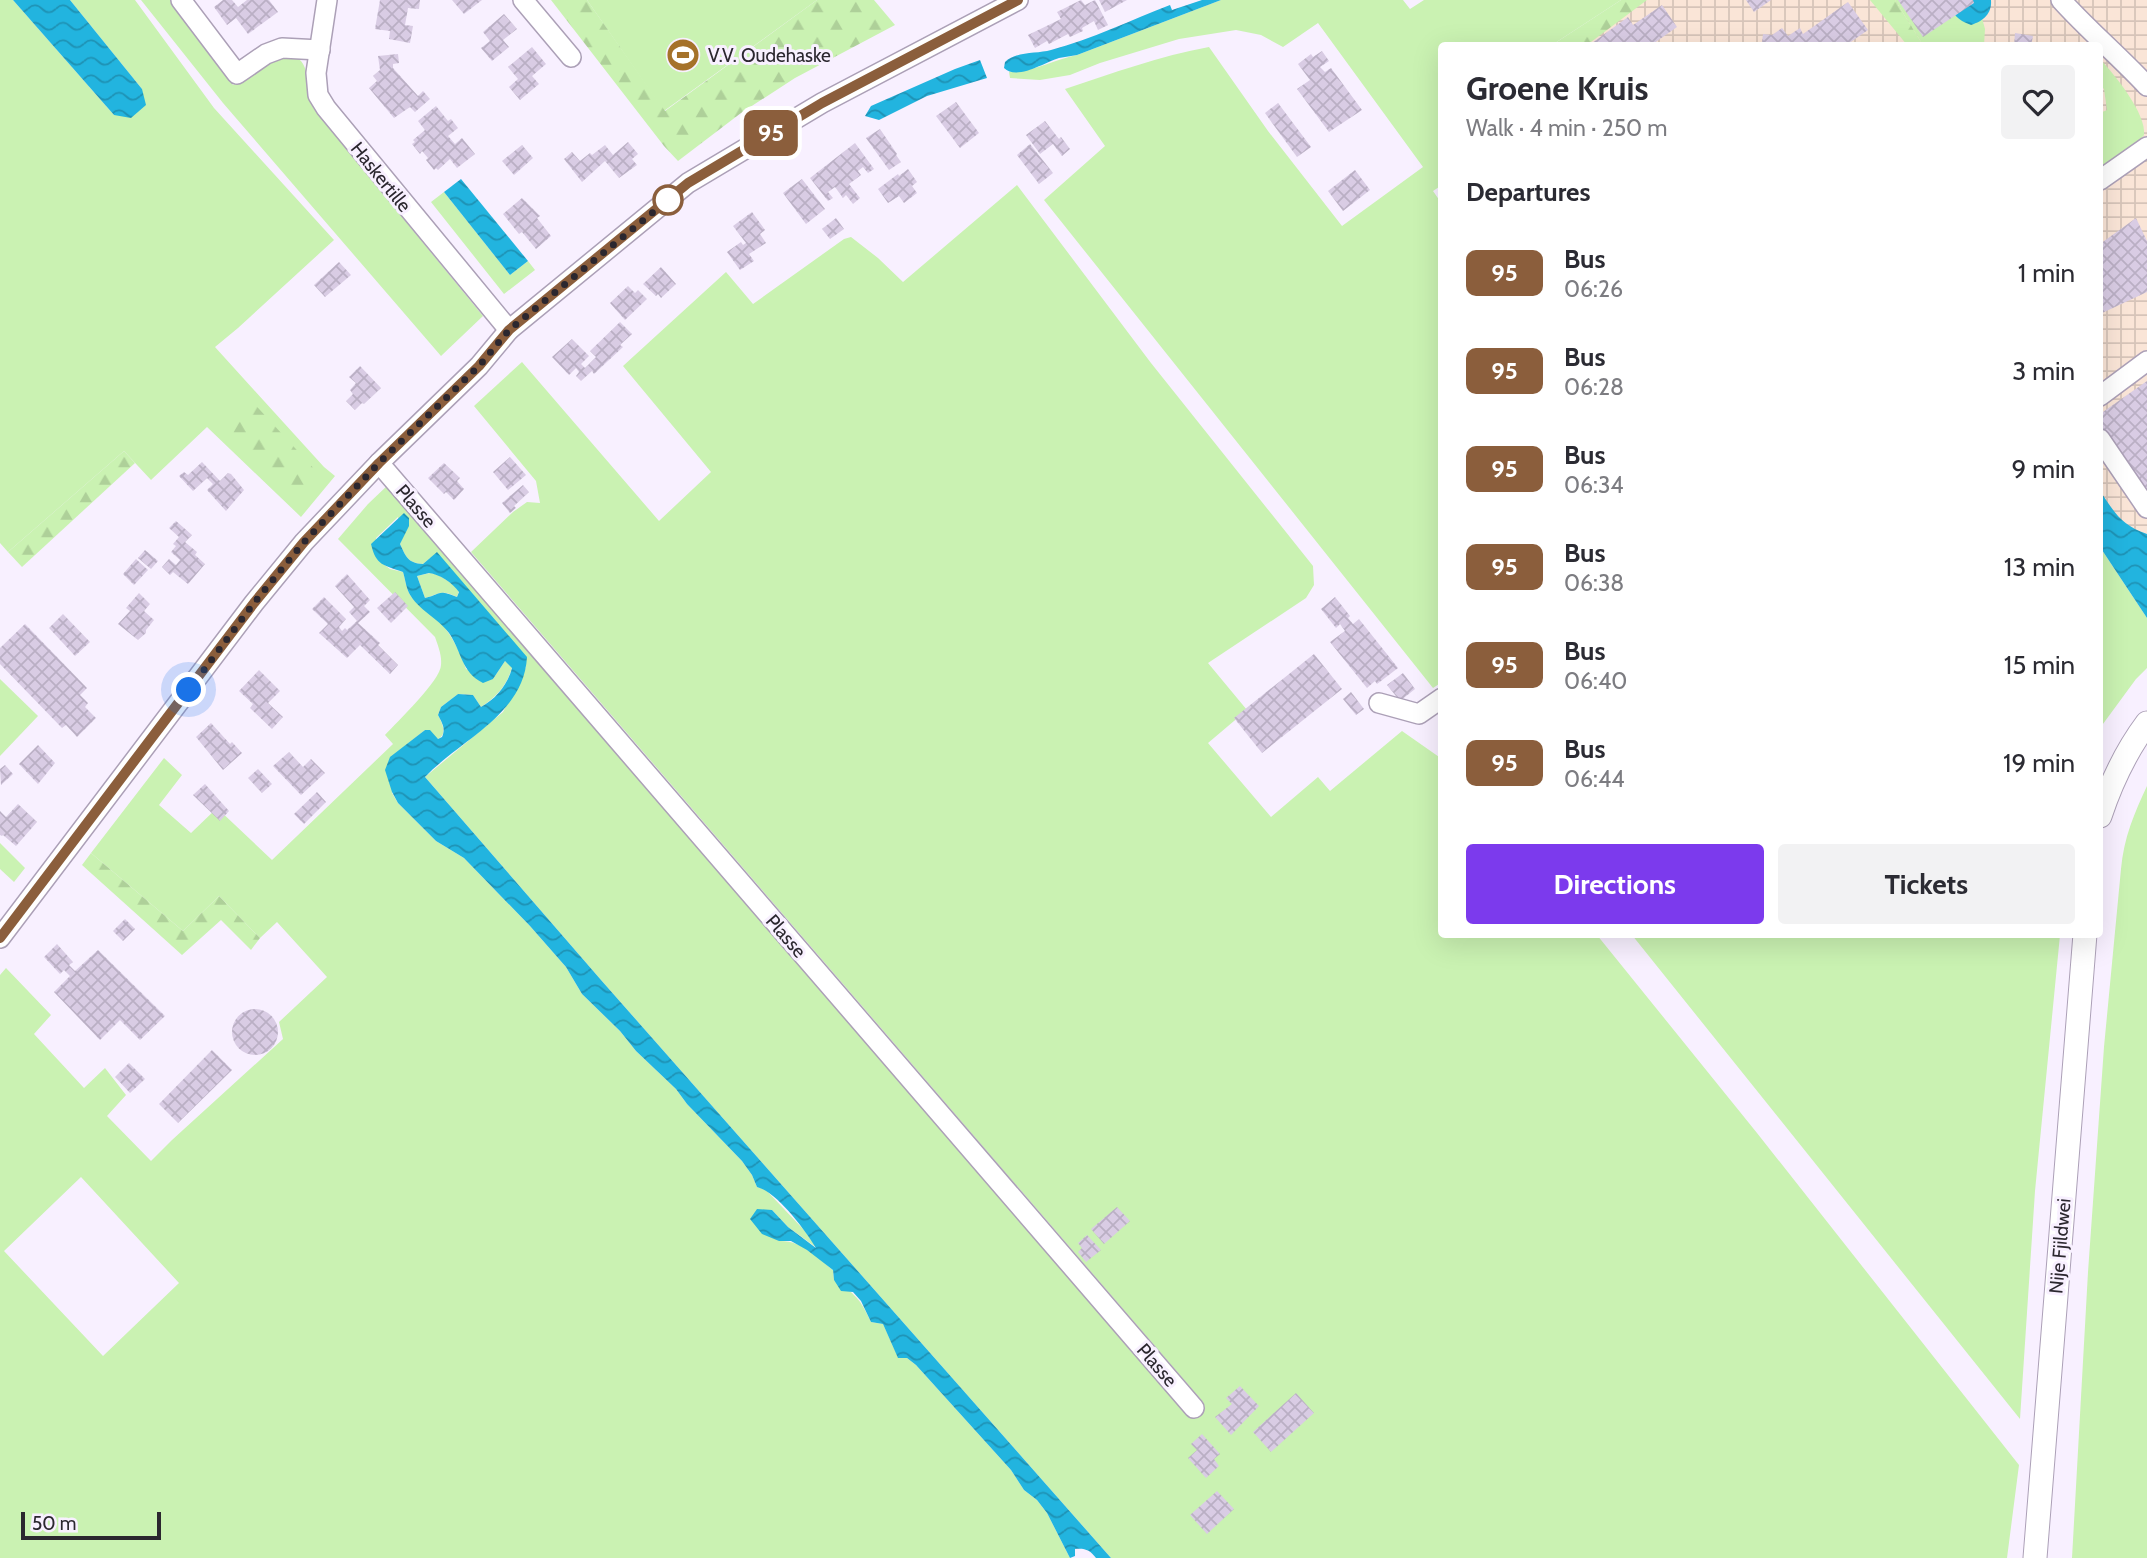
<!DOCTYPE html>
<meta charset="utf-8">
<style>
:root{--surface:#fff;--page:#f2f2f3;--text:#2b2b33;--muted:#7c7c81;--accent:#7c3aed}
body{margin:0;font-family:Cabin,sans-serif;background:var(--page);color:var(--text);height:100vh;display:flex;flex-direction:column;font-size:26px;white-space:nowrap}
*{box-sizing:border-box;margin:0}
p{font-size:23px;color:var(--muted)}
.icon{flex:none;width:38px;height:38px;fill:none;stroke:currentColor;stroke-width:2;stroke-linecap:round;stroke-linejoin:round}
.map{position:relative;flex:1;overflow:hidden}
.side{position:absolute;left:1438px;top:42px;width:665px;height:896px;display:flex;flex-direction:column;background:var(--surface);border-radius:7px;box-shadow:0 7px 28px #0002}
.side>*{flex:none}
.badge{padding:0 14px;border-radius:10px;font-size:24px;line-height:46px}
.scale{position:absolute;left:21px;bottom:18px;width:140px;box-sizing:border-box;padding-left:7px;border:4px solid #2b272f;border-top:0;font-size:19px;line-height:24px;white-space:nowrap;color:#2b272f;-webkit-text-stroke:5px #f8f0ff;paint-order:stroke}
.you{position:absolute;width:35px;height:35px;margin:-18px;border:5px solid #fff;border-radius:50%;background:#1a73e8;box-shadow:0 0 0 10px #1a73e833}
.map>.badge{position:absolute;translate:-50% -50%;box-shadow:0 0 0 4px #fff}
h2{padding:0 28px;font-size:26px;line-height:63px}
.round{display:grid;place-items:center;flex:none;width:74px;height:74px;border-radius:7px;background:var(--page)}
.overview{display:flex;align-items:center;justify-content:space-between;height:119px;padding:0 28px}
h1{font-size:33px;font-weight:700;line-height:52px}
.action{display:flex;gap:14px;margin-top:auto;padding:14px 28px}
.action a{flex:1;height:80px;border-radius:7px;background:var(--accent);color:#fff;font-size:28px;font-weight:700;line-height:80px;text-align:center}
.action a+a{background:var(--page);color:var(--text)}
ul{padding:0;list-style:none}
li{display:flex;align-items:center;gap:21px;height:98px;padding:0 28px}
li div{flex:1}
li b{display:block;font-size:26px}
li em{font-style:normal}
li .badge{min-width:77px;font-weight:700;text-align:center}
.map>svg:first-child{display:block}
</style>
<div class="map">
<svg width="2147" height="1558" viewBox="0 0 2147 1558">
<defs>
<pattern id="industrial-grid" width="8" height="8" patternUnits="userSpaceOnUse" patternTransform="scale(1.75)"><rect width="8" height="8" fill="#fae5d7"/><path d="M0 4h8M4 0v8" fill="none" stroke="#d6c4b9"/></pattern>
<pattern id="forest-firs" width="22" height="20" patternUnits="userSpaceOnUse" patternTransform="scale(1.75)"><rect width="22" height="20" fill="#caf2b2"/><path d="M5 1l3.5 6h-7zM16 11l3.5 6h-7z" fill="#aed099"/></pattern>
<pattern id="water-waves" width="16" height="10" patternUnits="userSpaceOnUse" patternTransform="scale(1.75)"><rect width="16" height="10" fill="#22b4df"/><path d="M0 5q4-4 8 0t8 0" fill="none" stroke="#1e92b5"/></pattern>
<pattern id="building-cross-hatch" width="8" height="8" patternUnits="userSpaceOnUse" patternTransform="scale(1.75)"><rect width="8" height="8" fill="#d9cce4"/><path d="M0 0l8 8M0 8l8-8" fill="none" stroke="#baafc4"/></pattern>
</defs>
<rect width="100%" height="100%" fill="#f8f0ff"/>
<path fill="url(#industrial-grid)" d="M1625,0H2147V545L2100,520V46H1558Z"/>
<g fill="#caf2b2" fill-rule="evenodd">
<path d="M0,0H13L114,115L142,89L70,0H135L214,108L334,240L238,328L215,347L324,467L335,476L301,517L207,427L151,480L124,451L8,552L0,543Z"/>
<path d="M141,0H170L233,85C249,74 296,34 306,71C310,85 308,96 314,109L483,316L441,356L223,103Z"/>
<path d="M587,0H817L664,111Z"/>
<path d="M1221,0H1403L1410,9L1424,0H1621L1552,45L1442,46V185L1433,191L1442,204V682L1433,688L1044,200L1105,146L1065,89C1113,73 1160,56 1209,47L1268,131L1342,226L1423,167L1318,23L1283,47L1261,35L1236,30L1179,39L1100,63L1070,75L1040,80L1010,78L1009,72C1031,73 1055,59 1077,55Z"/>
<path d="M1895,0H1949L1978,22L1982,18L1985,29L1984,45H1923Z"/>
<path d="M2100,59C2114,74 2147,114 2144,135C2136,146 2112,160 2100,168V113L2107,110L2104,89L2100,85Z"/>
<path d="M1017,185L1151,363L1313,566L1314,585L1306,598L1208,663L1247,710L1208,743L1271,817L1318,777L1330,791L1402,731L1442,759V934L1597,935L1757,1133L2019,1465L2007,1558H1111L601,980L425,777L503,712L526,667L430,558L423,564C408,563 406,557 400,544L403,536L398,517L376,538L378,560L390,569L403,572C405,578 406,587 409,593C414,603 425,609 434,616C450,631 459,649 466,669L493,679L505,661L512,667C508,684 496,698 481,707L473,695L458,694L441,707L438,715C442,723 448,734 438,739L425,730L391,757L392,793L398,803L436,841L464,858L530,926L566,967L582,994L620,1031L636,1051L676,1089L687,1104L742,1161L752,1175L757,1187L765,1189L804,1230L817,1248L788,1227L772,1210L779,1241C801,1240 816,1256 833,1270L834,1280C855,1294 860,1298 871,1322L883,1324L898,1357L907,1358L916,1365L1011,1470L1024,1490L1037,1500L1047,1513L1070,1558H0V975L6,968L51,1015L34,1034L84,1088L105,1068L126,1095L107,1116L151,1161L172,1140L283,1039L279,1022L327,977L277,922L260,938L219,896L183,931L91,853L164,758L182,775L159,805L191,833L217,808L272,860L393,744L385,735C397,722 441,680 441,665C442,655 438,646 435,637L338,539L368,504L389,484L1190,1414L1203,1402L471,552L513,512L527,502L540,503L536,481L474,406L522,362L659,521L711,472L623,366L726,272L753,304L844,239L851,237L878,258L903,282ZM81,1177L179,1283L103,1356L4,1251Z"/>
<path d="M444,192L510,275L528,261L535,270L504,294L431,202Z"/>
<path d="M2100,547L2147,618V668L2136,679L2100,728Z"/>
<path d="M430,573C439,574 453,583 459,591L457,597C440,589 440,594 425,598L417,576Z"/>
<path d="M0,679L38,716L0,756Z"/>
<path d="M2147,786V1558H2072L2088,1272L2104,1047L2121,869C2124,837 2134,814 2147,786Z"/>
<path d="M0,843L25,868L14,882L0,869Z"/>
<path d="M1632,935H2060L2035,1191L2020,1419Z"/>
</g>
<g fill="url(#forest-firs)">
<path d="M551,0H587L665,111L817,0H874L895,25L795,78L741,113L678,161L664,146Z"/>
<path d="M1621,0H1647L1587,45H1552Z"/>
<path d="M1870,0H1895L1923,45H1907Z"/>
<path d="M249,398L317,472L297,495L293,494L223,425Z"/>
<path d="M124,451L135,463L22,567L8,552Z"/>
<path d="M91,853L183,931L219,896L260,938L251,950L221,920L182,955L82,865Z"/>
</g>
<g fill="url(#water-waves)" fill-rule="evenodd">
<path d="M13,0H70L142,89L146,105L131,118L114,115Z"/>
<path d="M1202,0H1221L1077,55C1071,56 1065,57 1059,58C1045,62 1017,81 1004,68L1005,62C1016,51 1037,54 1051,50C1092,39 1131,20 1170,5L1172,10Z"/>
<path d="M1949,0H1991C1992,14 1983,21 1971,25C1957,20 1952,14 1949,0Z"/>
<path d="M980,60L987,78L927,96L879,120L865,116L871,106L955,69Z"/>
<path d="M461,179L528,261L510,275L444,192Z"/>
<path d="M2100,491C2115,513 2121,525 2147,534V618L2100,547Z"/>
<path d="M404,513L409,518V526L400,544C406,557 408,563 423,564L437,552L527,657C524,715 460,740 425,777L601,980L1111,1558H1096C1090,1550 1085,1548 1075,1549V1556L1070,1558L1047,1513L1037,1500L1024,1490L1011,1470L916,1365L907,1358H898L883,1324L871,1322L861,1301L853,1292L841,1291L834,1280L833,1270L807,1250L791,1241H779L762,1234L750,1219L757,1209L772,1210L788,1227L816,1248C805,1230 777,1192 757,1187L752,1175L742,1161L687,1104L676,1089L636,1051L620,1031L582,994L566,967L530,926L464,858L436,841L398,803L392,792L385,770L390,757L425,730H430L438,739L442,737C446,728 442,723 438,715L441,707L458,694L473,695L481,707C496,699 508,684 512,668L505,661L493,679L483,683C461,672 462,652 449,633C438,618 418,610 409,593C406,587 405,578 403,572C384,565 376,566 371,544ZM429,573C439,574 453,583 459,592L457,597C437,589 442,594 425,598L417,576Z"/>
</g>
<g fill="url(#building-cross-hatch)">
<path d="M223,0H232L238,7L247,0H269L278,12L248,34L236,18L227,25L214,7Z"/>
<path d="M380,0H420L419,9L408,8L405,25L413,26L410,43L389,39L390,31L375,29Z"/>
<path d="M452,0H482L464,14Z"/>
<path d="M1081,0L1085,5L1095,0L1108,25L1098,30L1094,21L1082,28L1083,31L1070,37L1068,34L1049,44L1047,41L1035,48L1028,35L1061,19L1057,12Z"/>
<path d="M1099,0H1127L1105,12Z"/>
<path d="M1746,0H1771L1754,12Z"/>
<path d="M1898,0H1973L1974,3L1923,37Z"/>
<path d="M1848,2L1868,30L1845,46H1800L1799,43L1795,46H1758L1762,42L1763,34L1772,35L1782,28L1788,36L1800,28L1803,34Z"/>
<path d="M1662,5L1677,27L1650,46H1588L1628,17L1633,25Z"/>
<path d="M504,14L517,29L503,40L509,47L492,61L481,48L490,41L483,32Z"/>
<path d="M2015,33L2033,36L2031,46H2014Z"/>
<path d="M532,47L546,64L532,76L539,84L520,100L509,87L518,79L508,67Z"/>
<path d="M1322,51L1329,61L1320,67L1325,72L1331,68L1362,110L1329,132L1297,89L1310,80L1298,64L1311,54L1313,57Z"/>
<path d="M398,54L399,63L393,64V68L418,96L423,91L430,99L415,112L410,107L394,118L369,88L377,81L373,76L380,70L378,56Z"/>
<path d="M956,102L979,133L960,148L936,116Z"/>
<path d="M1278,103L1311,147L1297,157L1265,113Z"/>
<path d="M436,106L448,121L451,119L458,128L448,136L455,144L462,138L475,154L457,168L450,159L438,170L436,168L434,170L426,160L428,158L422,151L420,154L412,144L415,142L413,140L425,130L418,121Z"/>
<path d="M1045,121L1059,139L1061,137L1070,149L1062,156L1053,144L1040,154L1026,135Z"/>
<path d="M880,129L897,154L896,155L901,162L889,170L866,138Z"/>
<path d="M628,142L638,154L632,159L637,165L619,178L605,161L582,182L564,159L572,152L580,161L590,153L592,155L605,145L613,155Z"/>
<path d="M855,143L874,169L868,173L863,167L858,171L861,175L849,184L860,198L853,204L846,195L843,198L835,187L828,192L833,198L828,201L810,178Z"/>
<path d="M1030,144L1053,173L1039,184L1017,155Z"/>
<path d="M522,145L533,158L514,175L502,161Z"/>
<path d="M908,169L917,182L912,186L917,193L904,203L899,196L888,203L878,189L898,174L899,176Z"/>
<path d="M1355,170L1370,190L1343,211L1328,191Z"/>
<path d="M802,179L825,209L806,224L783,193Z"/>
<path d="M522,198L540,216L537,218L551,236L536,249L522,232L519,234L503,214Z"/>
<path d="M752,212L765,230L760,234L766,243L749,254L754,261L740,270L727,252L741,242L743,245L746,243L733,226Z"/>
<path d="M836,218L844,229L830,239L822,229Z"/>
<path d="M2136,218L2147,241V292L2100,314V251L2103,249L2100,244Z"/>
<path d="M339,262L351,275L325,297L314,285Z"/>
<path d="M661,267L676,284L661,298L658,294L656,296L643,284Z"/>
<path d="M628,286L635,293L638,290L647,299L625,320L610,303Z"/>
<path d="M620,322L632,334L620,345L623,347L594,374L592,371L581,381L576,376L579,372L576,368L569,375L552,357L572,339L589,356L581,364L585,368L596,357L590,351Z"/>
<path d="M360,366L381,388L364,404L362,403L355,410L346,401L353,394L350,390L356,383L349,377Z"/>
<path d="M2147,381V493L2100,426V414Z"/>
<path d="M510,457L526,475L508,490L493,472Z"/>
<path d="M202,462L220,481L228,473L231,474L244,490L226,511L207,490L213,484L207,478L193,491L179,476L184,472L188,475Z"/>
<path d="M444,463L460,478L457,481L464,489L454,500L446,492L444,494L428,478Z"/>
<path d="M523,485L529,492L514,506L516,508L510,513L502,503Z"/>
<path d="M176,521L192,535L185,542L197,552L195,555L205,564L188,584L173,572L170,575L162,567L169,559L176,565L180,560L171,552L176,546L173,544L179,537L169,528Z"/>
<path d="M145,550L158,561L151,569L138,558Z"/>
<path d="M136,559L148,570L134,585L123,574Z"/>
<path d="M347,574L370,600L364,606L370,612L358,623L380,643L378,645L398,665L390,674L360,645L347,658L319,633L328,624L312,609L324,597L346,619L339,627L342,631L345,628L347,630L357,621L349,612L354,607L335,586Z"/>
<path d="M395,592L408,606L391,623L377,608Z"/>
<path d="M139,593L150,604L144,611L154,620L146,630V633L138,640L118,624L130,611L126,608Z"/>
<path d="M1335,597L1350,616L1348,618L1353,624L1359,619L1398,668L1377,684L1375,681L1367,688L1330,642L1345,631L1340,624L1336,628L1321,609Z"/>
<path d="M63,614L90,642L75,656L49,628Z"/>
<path d="M25,624L87,688L80,695L88,703L85,707L96,718L77,737L66,725L62,728L0,664V648Z"/>
<path d="M1314,654L1342,689L1262,753L1234,718Z"/>
<path d="M259,670L280,691L268,703L283,717L272,729L250,708L253,704L239,691Z"/>
<path d="M1403,673L1415,689L1400,701L1387,685Z"/>
<path d="M1351,692L1364,709L1356,715L1343,699Z"/>
<path d="M211,723L230,744L232,742L242,753L223,770L196,737Z"/>
<path d="M38,745L55,763L38,784L19,764Z"/>
<path d="M289,752L303,767L311,759L325,773L301,795L273,766Z"/>
<path d="M5,765L13,774L1,785L0,769Z"/>
<path d="M258,769L272,784L262,793L248,778Z"/>
<path d="M205,784L229,811L220,821L193,795Z"/>
<path d="M317,792L326,802L304,824L294,814Z"/>
<path d="M18,804L37,822L16,846L3,835L2,836L0,835V811L6,817Z"/>
<path d="M125,919L135,929L123,941L113,931Z"/>
<path d="M57,944L73,962L69,965L75,971L98,950L165,1016L140,1040L120,1020L100,1040L54,992L70,976L64,970L60,974L44,957Z"/>
<circle cx="255" cy="1032" r="23"/>
<path d="M212,1050L232,1070L178,1123L159,1104Z"/>
<path d="M129,1063L145,1079L130,1093L115,1077Z"/>
<path d="M1117,1207L1130,1221L1104,1244L1091,1229Z"/>
<path d="M1087,1235L1101,1250L1086,1262L1078,1252L1082,1248L1078,1243Z"/>
<path d="M1240,1386L1259,1406L1231,1435L1215,1417L1232,1404L1226,1398Z"/>
<path d="M1296,1393L1314,1413L1271,1452L1253,1432Z"/>
<path d="M1202,1434L1220,1454L1214,1459L1219,1466L1206,1478L1188,1458L1197,1450L1191,1444Z"/>
<path d="M1217,1491L1234,1509L1207,1534L1190,1515Z"/>
</g>
<g fill="none" stroke-linecap="round" stroke-linejoin="round">
<defs>
<g id="minor">
<path d="M181,0L237,74L266,54L282,48L320,50"/>
<path d="M327,0L316,73L318,95L326,108L509,330"/>
<path d="M523,0L571,57"/>
<path d="M2061,0C2088,30 2119,56 2147,86"/>
<path d="M2100,180L2147,147"/>
<path d="M2100,396L2147,361"/>
<path d="M2100,439L2147,508"/>
<path d="M379,463L1194,1408"/>
<path d="M1379,703L1419,714L1442,698"/>
<path d="M0,938L254,603L304,542L379,463L479,366L509,330L688,183L822,103L1018,0"/>
</g>
<g id="major">
<path d="M2100,816C2111,783 2126,751 2147,723"/>
<path d="M2035,1558L2085,934"/>
</g>
</defs>
<use href="#minor" stroke="#aca0b7" stroke-width="22"/>
<use href="#major" stroke="#aca0b7" stroke-width="25"/>
<use href="#minor" stroke="#fff" stroke-width="19"/>
<use href="#major" stroke="#fff" stroke-width="23"/>
</g>
<g fill="none" stroke-linecap="round" stroke-linejoin="round">
<defs>
<path id="line" d="M0,938L254,603L304,542L379,463L479,366L509,330L688,183L822,103L1018,0"/>
</defs>
<use href="#line" stroke="#fff" stroke-width="16"/>
<use href="#line" stroke="#8b5e3c" stroke-width="10"/>
<path stroke="#2b272f" stroke-width="7" stroke-dasharray="0 12.6" d="M189,690L254,603L304,542L379,463L479,366L509,330L668,200"/>
</g>
<defs>
<symbol id="stadium-disc" viewBox="-11 -11 22 22"><circle r="9.5" fill="#a5722a" stroke="#f8f0ff"/><path d="M0-5a6.5 5 0 1 0 0 10a6.5 5 0 1 0 0-10ZM-3.5-1.8h7v3.6h-7Z" fill="#fff"/></symbol>
</defs>
<g fill-rule="evenodd">
<use href="#stadium-disc" x="664" y="36" width="38" height="38"/>
</g>
<circle fill="#fff" stroke="#8b5e3c" stroke-width="3.5" cx="668" cy="200" r="14"/>
<g text-anchor="middle" dominant-baseline="central" stroke-width="6" stroke-linejoin="round" paint-order="stroke">
<g font-size="19" fill="#2b272f" stroke="#f8f0ff" text-anchor="start">
<text x="708" y="55">V.V. Oudehaske</text>
</g>
<g font-size="19" fill="#2b272f" stroke="#f8f0ff">
<text transform="translate(381 177) rotate(51)">Haskertille</text>
<text transform="translate(416 506) rotate(49)">Plasse</text>
<text transform="translate(786 936) rotate(49)">Plasse</text>
<text transform="translate(2060 1246) rotate(-85)">Nije Fjildwei</text>
<text transform="translate(1157 1365) rotate(49)">Plasse</text>
</g>
</g>
</svg>
<div class="scale">50 m</div>
<div class="you" style="left:189px;top:690px"></div>
<b class="badge" style="left:771px;top:133px;background:#8b5e3c;color:#fff">95</b>
<section class="side">
<div class="overview"><div><h1>Groene Kruis</h1><p>Walk · 4 min · 250 m</p></div><a class="round"><svg class="icon" aria-label="heart" viewBox="0 0 24 24"><path d="M12 20l-8-8c-3-5 5-10 8-4 3-6 11-1 8 4z"/></svg></a></div>
<h2>Departures</h2>
<ul>
<li><span class="badge" style="background:#8b5e3c;color:#fff">95</span><div><b>Bus</b><p>06:26</p></div><em>1 min</em></li>
<li><span class="badge" style="background:#8b5e3c;color:#fff">95</span><div><b>Bus</b><p>06:28</p></div><em>3 min</em></li>
<li><span class="badge" style="background:#8b5e3c;color:#fff">95</span><div><b>Bus</b><p>06:34</p></div><em>9 min</em></li>
<li><span class="badge" style="background:#8b5e3c;color:#fff">95</span><div><b>Bus</b><p>06:38</p></div><em>13 min</em></li>
<li><span class="badge" style="background:#8b5e3c;color:#fff">95</span><div><b>Bus</b><p>06:40</p></div><em>15 min</em></li>
<li><span class="badge" style="background:#8b5e3c;color:#fff">95</span><div><b>Bus</b><p>06:44</p></div><em>19 min</em></li>
</ul>
<div class="action"><a>Directions</a><a>Tickets</a></div>
</section>
</div>
